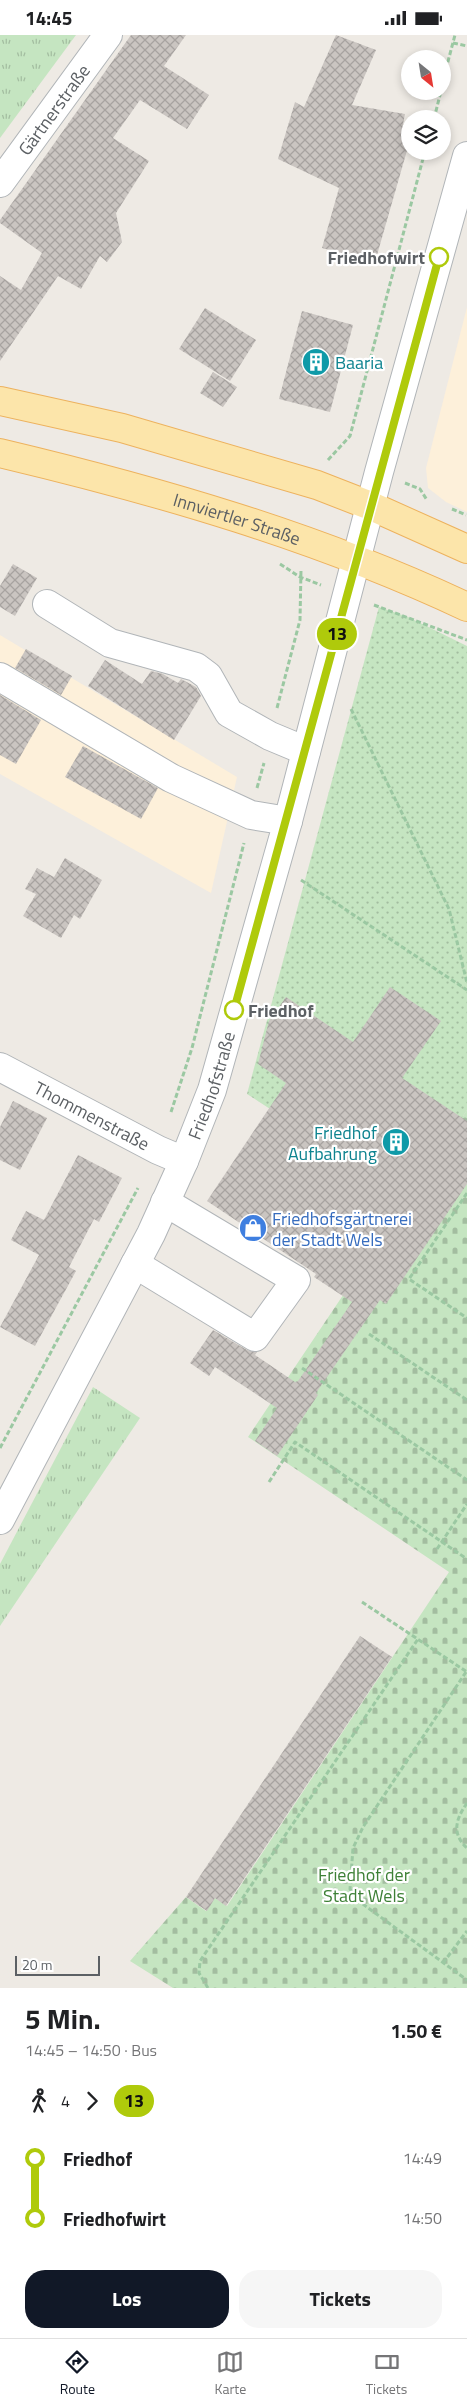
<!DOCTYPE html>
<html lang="de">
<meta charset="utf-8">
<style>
:root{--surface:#fff;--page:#f6f6f6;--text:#202124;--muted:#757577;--line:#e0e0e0;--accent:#111827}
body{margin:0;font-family:"Titillium Web",sans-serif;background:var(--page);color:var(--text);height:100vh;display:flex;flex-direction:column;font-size:19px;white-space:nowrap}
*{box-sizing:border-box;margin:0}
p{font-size:16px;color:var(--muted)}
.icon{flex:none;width:28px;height:28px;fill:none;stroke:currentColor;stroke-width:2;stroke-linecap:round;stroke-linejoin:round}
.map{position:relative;height:1953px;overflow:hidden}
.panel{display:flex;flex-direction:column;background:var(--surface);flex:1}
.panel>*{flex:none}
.badge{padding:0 10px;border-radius:16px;font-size:18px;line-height:32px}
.needle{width:32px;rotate:150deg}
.tools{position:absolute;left:401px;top:15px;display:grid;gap:10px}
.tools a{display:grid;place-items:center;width:50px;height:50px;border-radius:50%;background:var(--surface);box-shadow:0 2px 8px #0003;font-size:25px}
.scale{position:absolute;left:15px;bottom:12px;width:85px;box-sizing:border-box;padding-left:5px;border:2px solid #5c6064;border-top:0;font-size:14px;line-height:18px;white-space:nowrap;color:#5c6064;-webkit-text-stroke:4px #fff;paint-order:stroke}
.map>.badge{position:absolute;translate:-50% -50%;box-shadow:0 0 0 2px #fff}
.legs{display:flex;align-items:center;gap:8px;height:55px;padding:0 25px;font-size:16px}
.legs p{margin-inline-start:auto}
.head{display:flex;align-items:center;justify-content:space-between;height:85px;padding:0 25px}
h1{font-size:28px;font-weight:700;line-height:38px}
.cta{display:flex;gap:10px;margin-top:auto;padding:10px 25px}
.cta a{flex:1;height:58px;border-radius:20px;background:var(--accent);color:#fff;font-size:20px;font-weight:700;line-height:58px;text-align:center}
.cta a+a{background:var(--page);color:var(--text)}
ul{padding:0 25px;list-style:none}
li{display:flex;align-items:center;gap:18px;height:60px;font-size:19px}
li i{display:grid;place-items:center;width:8px;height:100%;margin:0 6px;background:currentColor}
li i::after{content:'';width:12px;height:12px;margin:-6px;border:4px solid;border-radius:50%;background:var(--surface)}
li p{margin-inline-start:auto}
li:first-child i{background:linear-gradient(#0000 50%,currentColor 0)}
li:last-child i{background:linear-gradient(currentColor 50%,#0000 0)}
.status{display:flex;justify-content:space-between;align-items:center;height:35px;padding:0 25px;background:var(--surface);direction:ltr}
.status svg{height:14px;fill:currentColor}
.dock{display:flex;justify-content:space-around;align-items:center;height:70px;border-top:1px solid var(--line);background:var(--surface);font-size:14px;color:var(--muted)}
.dock a{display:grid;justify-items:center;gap:2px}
.dock .current{color:var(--accent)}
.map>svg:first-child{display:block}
</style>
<div class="status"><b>14:45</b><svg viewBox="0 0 49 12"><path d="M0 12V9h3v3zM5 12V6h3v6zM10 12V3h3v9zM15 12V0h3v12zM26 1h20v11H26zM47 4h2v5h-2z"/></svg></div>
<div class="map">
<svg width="467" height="1953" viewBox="0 0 467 1953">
<defs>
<pattern id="grass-tufts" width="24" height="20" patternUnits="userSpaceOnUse" patternTransform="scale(1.25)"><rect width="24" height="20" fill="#c5e5c1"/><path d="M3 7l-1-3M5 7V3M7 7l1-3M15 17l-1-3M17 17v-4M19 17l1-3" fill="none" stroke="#a3bda0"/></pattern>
<pattern id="cemetery-stones" width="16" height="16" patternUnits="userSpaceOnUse" patternTransform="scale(1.25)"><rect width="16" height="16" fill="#c5e5c1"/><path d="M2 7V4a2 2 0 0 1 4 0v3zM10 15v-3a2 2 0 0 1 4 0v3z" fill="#a3bda0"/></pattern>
<pattern id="park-dots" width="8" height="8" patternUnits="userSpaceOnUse" patternTransform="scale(1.25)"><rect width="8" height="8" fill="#c5e5c1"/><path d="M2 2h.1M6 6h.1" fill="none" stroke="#a3bda0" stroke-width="1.8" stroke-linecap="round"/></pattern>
<pattern id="building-cross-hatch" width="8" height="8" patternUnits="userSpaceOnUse" patternTransform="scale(1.25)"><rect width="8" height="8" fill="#cac5c1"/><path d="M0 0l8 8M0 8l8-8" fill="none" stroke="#a7a3a0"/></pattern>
</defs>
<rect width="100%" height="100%" fill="#eeeae4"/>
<g fill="#fdf0da">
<path d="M467,272V477L446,467L428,453L426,433Z"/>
<path d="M0,600L237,742L211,858L0,739Z"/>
</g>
<g fill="url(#grass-tufts)">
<path d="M0,0H76L0,103Z"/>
<path d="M93,1352L140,1383L0,1591V1529Z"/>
</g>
<path fill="url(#cemetery-stones)" d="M467,1075V1953H173L130,1926L186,1862L206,1876L215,1863L227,1871L449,1537L248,1402Z"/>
<path fill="url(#park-dots)" d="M379,572L408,582L467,611V1075L408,1164L247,1059Z"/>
<g fill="url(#building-cross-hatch)">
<path d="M131,0H186L164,31L209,60L187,94L140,65L113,103L149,126L116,178L122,207L107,227L100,221L81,254L58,241L0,326V241L21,255L42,218L0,188V185Z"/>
<path d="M336,0L376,15L352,70L405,79L403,89L410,91V105L375,227L322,213L339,153L278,124L295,67L304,72Z"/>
<path d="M205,273L256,305L230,346L179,314Z"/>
<path d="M302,276L353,290L330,377L279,364Z"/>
<path d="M213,337L237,352L223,372L200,358Z"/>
<path d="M13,529L37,543L15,581L0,572V551Z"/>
<path d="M26,614L72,641L61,660L15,633Z"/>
<path d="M105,625L142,649L151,636L163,639L178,648L181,644L196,652L201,661L174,705L88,651Z"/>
<path d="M0,660L41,685L16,729L0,720Z"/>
<path d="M83,711L158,753L141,784L65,742Z"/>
<path d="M65,823L102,845L80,884L74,880L61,903L23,881L36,859L25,854L37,833L54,842Z"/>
<path d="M390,952L441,986L402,1043L467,1086V1149L386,1269L380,1265L316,1358L318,1360L277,1421L255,1406L277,1373L215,1332L209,1341L190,1328L213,1295L247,1315L257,1317L255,1320L295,1347L298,1346L352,1267L314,1242L316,1239L207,1166L286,1048L258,1029L269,986L286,962L353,1007Z"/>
<path d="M13,1066L47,1083L20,1135L0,1125V1092Z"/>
<path d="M78,1120L122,1143L99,1187L94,1184L69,1232L76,1236L35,1311L0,1292L39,1220L11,1205L26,1176L44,1185Z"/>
<path d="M360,1601L392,1622L226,1871L215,1863L207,1876L186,1862Z"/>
</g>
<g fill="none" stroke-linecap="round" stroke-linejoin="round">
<defs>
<g id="minor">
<path id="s1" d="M0,148L108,0"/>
<path d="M47,569L110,608L196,632L208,641L229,678L270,701L306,716"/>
<path d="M0,642L171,743L251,780L288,786"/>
<path id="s2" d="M0,1032L158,1115L184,1126"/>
<path d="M135,1229L255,1302L296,1245L165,1167"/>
<path id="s3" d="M0,1485L151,1199L184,1126L212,1055L288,786L379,437L467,121"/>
</g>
<g id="major">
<path d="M0,366L122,393L317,450L371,471L467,514"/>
<path id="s4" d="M0,418C160,456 318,502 467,572"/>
</g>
</defs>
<use href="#minor" stroke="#b1b5b8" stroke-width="30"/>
<use href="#major" stroke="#edb25e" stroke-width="30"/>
<g stroke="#9bc8a2" stroke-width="3" stroke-dasharray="5 2.5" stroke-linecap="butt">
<path d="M453,8L467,11"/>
<path d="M442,49L455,0"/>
<path d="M434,84L441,56"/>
<path d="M328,425L350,401L425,116"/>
<path d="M405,448L420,454L427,465"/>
<path d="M452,474L466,480"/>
<path d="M280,529L300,542L321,550"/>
<path d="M374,570L467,605"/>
<path d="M277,673L300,585L301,535"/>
<path d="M351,674L449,874L467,948"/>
<path d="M257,753L264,728"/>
<path d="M301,845L467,955"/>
<path d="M171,1077L192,1013L244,808"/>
<path d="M467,1158L409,1244L467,1283"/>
<path d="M369,1299L467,1365"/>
<path d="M302,1333L467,1445"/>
<path d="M0,1413L138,1153"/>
<path d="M269,1447L295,1407L467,1524"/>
<path d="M437,1514L467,1469"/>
<path d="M362,1567L467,1637"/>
<path d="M466,1637L363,1792L353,1813L350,1854L360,1867L467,1945"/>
<path d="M467,1768C456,1784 451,1798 467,1813"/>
<path d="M443,1928L467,1896"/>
<path d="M208,1953L199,1938L200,1926L418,1604"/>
</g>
<use href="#minor" stroke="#fff" stroke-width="28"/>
<use href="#major" stroke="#fce5aa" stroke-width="28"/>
</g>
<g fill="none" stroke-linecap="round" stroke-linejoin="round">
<defs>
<path id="line-1" d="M234,975C304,724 370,473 439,222"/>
</defs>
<use href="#line-1" stroke="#fff" stroke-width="11"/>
<use href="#line-1" stroke="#afca0b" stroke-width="8"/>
</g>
<defs>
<symbol id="building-disc" viewBox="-11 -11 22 22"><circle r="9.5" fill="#0f9aa8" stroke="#fff"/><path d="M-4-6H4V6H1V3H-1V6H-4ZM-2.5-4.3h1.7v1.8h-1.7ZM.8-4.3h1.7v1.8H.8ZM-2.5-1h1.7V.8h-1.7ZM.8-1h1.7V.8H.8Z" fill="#fff"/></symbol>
<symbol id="shop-disc" viewBox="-11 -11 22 22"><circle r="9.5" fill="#3f7fe0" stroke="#fff"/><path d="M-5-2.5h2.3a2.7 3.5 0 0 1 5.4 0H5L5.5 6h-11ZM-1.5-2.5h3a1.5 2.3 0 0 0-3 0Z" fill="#fff"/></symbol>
</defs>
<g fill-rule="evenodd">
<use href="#building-disc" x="300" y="311" width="32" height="32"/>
<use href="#building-disc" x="380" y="1091" width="32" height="32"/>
<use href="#shop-disc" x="237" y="1177" width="32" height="32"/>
</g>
<g fill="#fff" stroke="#afca0b" stroke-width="2.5">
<circle cx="439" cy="222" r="9"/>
<circle cx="234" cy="975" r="9"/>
</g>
<g text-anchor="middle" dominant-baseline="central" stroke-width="4.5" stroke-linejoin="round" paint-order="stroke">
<g font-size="18" fill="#5c6064" stroke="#fff">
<text stroke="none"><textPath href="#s1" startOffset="91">Gärtnerstraße</textPath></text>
<text stroke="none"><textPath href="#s4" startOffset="246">Innviertler Straße</textPath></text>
<text stroke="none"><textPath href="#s3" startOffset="484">Friedhofstraße</textPath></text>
<text stroke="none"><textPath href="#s2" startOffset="104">Thommenstraße</textPath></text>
</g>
<g font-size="18" font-weight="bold" fill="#5c6064" stroke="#fff" text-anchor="end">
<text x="425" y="222">Friedhofwirt</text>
<text x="248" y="975" text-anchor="start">Friedhof</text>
</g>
<g font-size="18" fill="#0d838f" stroke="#fff" text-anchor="start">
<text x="335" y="327">Baaria</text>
<text x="377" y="1097" text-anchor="end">Friedhof<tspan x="377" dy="21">Aufbahrung</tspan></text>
</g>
<g font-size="18" fill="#366cbe" stroke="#fff" text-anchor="start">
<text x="272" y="1183">Friedhofsgärtnerei<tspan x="272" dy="21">der Stadt Wels</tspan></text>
</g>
<g font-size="18" fill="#3d8036" stroke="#fff">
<text x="364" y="1839">Friedhof der<tspan x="364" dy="21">Stadt Wels</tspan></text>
</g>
</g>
</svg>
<div class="tools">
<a><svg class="needle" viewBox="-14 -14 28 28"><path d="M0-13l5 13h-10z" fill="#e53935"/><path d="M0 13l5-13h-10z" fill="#757577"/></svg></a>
<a><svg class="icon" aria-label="layers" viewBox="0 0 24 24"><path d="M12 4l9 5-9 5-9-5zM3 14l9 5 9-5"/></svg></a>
</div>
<div class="scale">20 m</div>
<b class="badge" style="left:337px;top:599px;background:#afca0b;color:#111">13</b>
</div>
<section class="panel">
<div class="head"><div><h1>5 Min.</h1><p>14:45 – 14:50 · Bus</p></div><b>1.50 €</b></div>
<div class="legs"><svg class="icon" aria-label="walk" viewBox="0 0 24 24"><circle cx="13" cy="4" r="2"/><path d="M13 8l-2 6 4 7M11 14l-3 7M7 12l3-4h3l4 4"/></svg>4<svg class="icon" aria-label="forward" viewBox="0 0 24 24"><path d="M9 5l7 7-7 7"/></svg><b class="badge" style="background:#afca0b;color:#111">13</b></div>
<ul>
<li><i style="color:#afca0b"></i><b>Friedhof</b><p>14:49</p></li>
<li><i style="color:#afca0b"></i><b>Friedhofwirt</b><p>14:50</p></li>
</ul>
<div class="cta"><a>Los</a><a>Tickets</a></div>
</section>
<nav class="dock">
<a class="current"><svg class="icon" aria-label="directions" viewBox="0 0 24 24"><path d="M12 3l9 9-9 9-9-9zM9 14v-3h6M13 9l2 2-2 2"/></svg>Route</a>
<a><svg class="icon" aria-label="map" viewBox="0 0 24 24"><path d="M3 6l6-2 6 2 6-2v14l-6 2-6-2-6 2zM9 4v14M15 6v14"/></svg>Karte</a>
<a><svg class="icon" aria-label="tickets" viewBox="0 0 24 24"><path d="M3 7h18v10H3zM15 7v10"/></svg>Tickets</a>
</nav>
